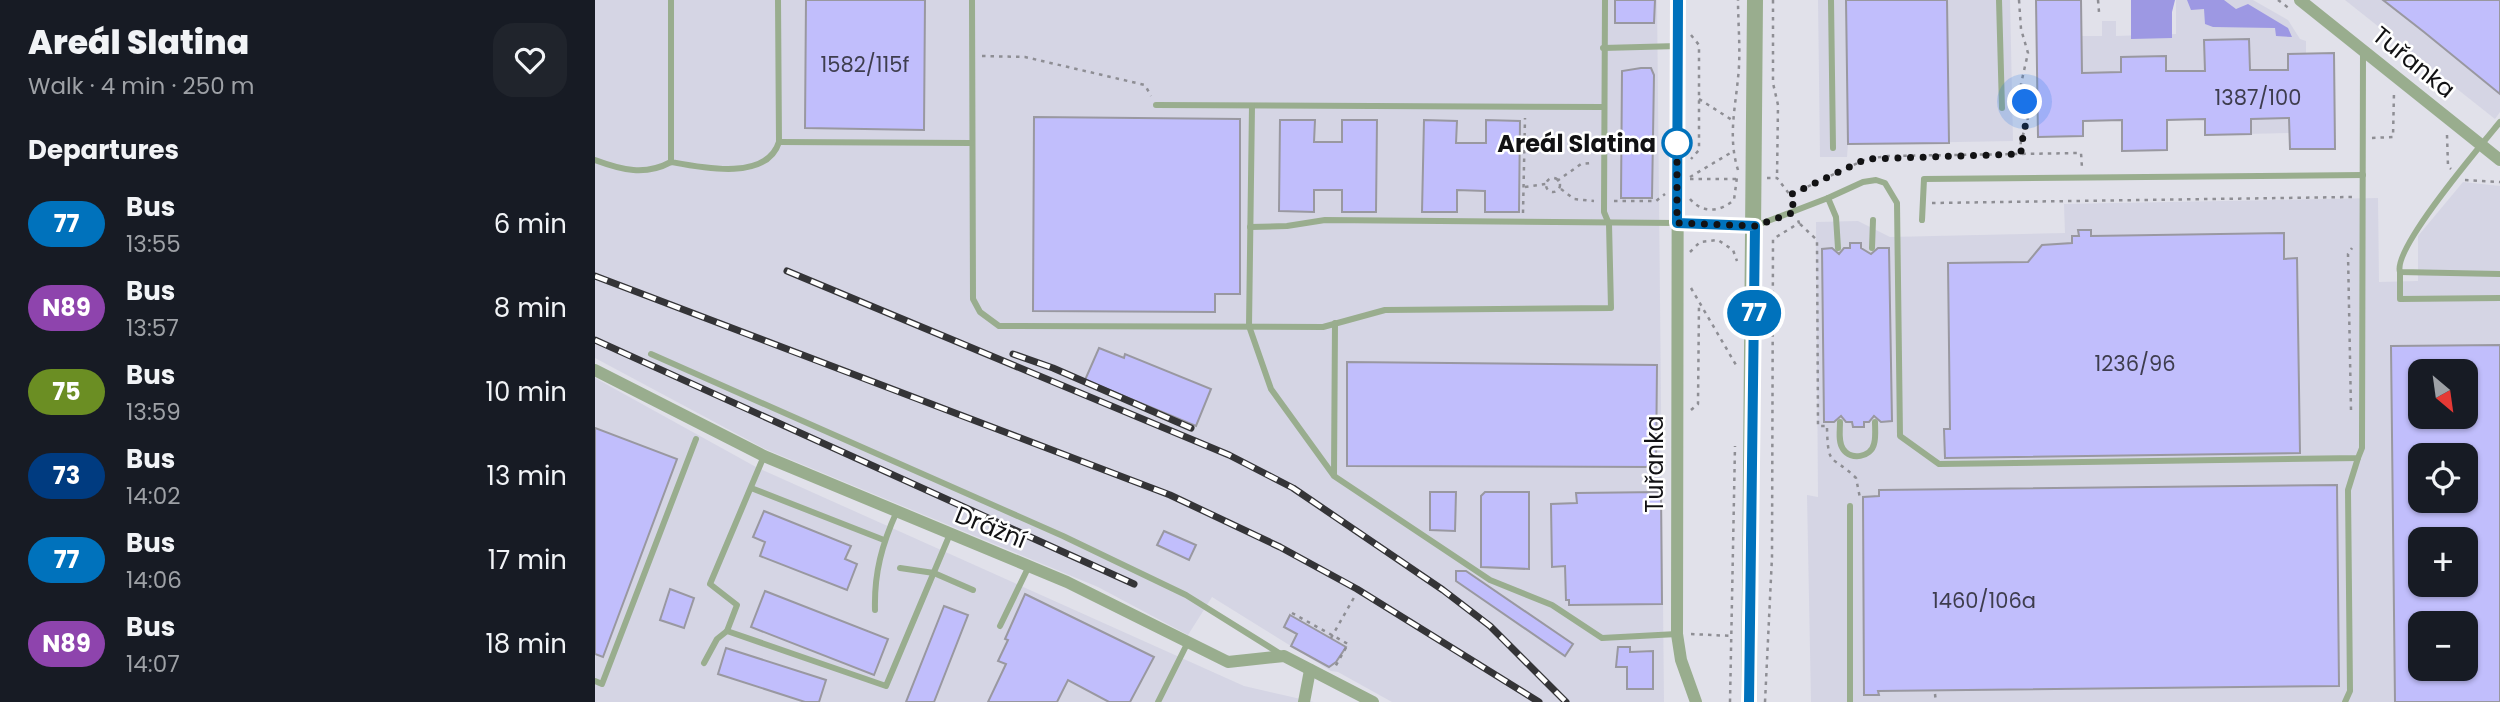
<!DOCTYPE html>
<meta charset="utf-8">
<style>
:root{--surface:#171b24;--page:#20242c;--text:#f1f3f6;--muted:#9ea1a6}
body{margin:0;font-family:Poppins,sans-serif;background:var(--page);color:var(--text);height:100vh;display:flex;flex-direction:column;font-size:26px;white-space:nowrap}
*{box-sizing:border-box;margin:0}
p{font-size:23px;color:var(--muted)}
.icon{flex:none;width:38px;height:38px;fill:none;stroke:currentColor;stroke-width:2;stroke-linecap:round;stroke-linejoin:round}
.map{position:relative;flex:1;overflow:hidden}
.drawer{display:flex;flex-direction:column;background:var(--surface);width:595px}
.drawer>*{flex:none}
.badge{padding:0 14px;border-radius:23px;font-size:24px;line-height:46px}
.needle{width:46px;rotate:151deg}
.fabs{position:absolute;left:1813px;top:359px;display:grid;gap:14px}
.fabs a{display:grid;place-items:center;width:70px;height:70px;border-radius:14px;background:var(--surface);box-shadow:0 2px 5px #0004;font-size:35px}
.you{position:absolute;width:35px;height:35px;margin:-18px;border:5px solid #fff;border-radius:50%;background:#1a73e8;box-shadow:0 0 0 10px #1a73e833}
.map>.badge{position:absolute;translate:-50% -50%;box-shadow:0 0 0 4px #fff}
h2{padding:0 28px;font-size:26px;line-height:63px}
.round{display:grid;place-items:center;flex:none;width:74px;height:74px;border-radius:21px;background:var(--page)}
.summary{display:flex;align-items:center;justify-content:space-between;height:119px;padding:0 28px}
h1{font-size:33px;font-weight:800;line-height:52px}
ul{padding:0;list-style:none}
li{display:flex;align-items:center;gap:21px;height:84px;padding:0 28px}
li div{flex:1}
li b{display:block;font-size:26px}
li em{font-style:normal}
li .badge{min-width:77px;font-weight:700;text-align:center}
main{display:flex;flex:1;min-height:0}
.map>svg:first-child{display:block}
</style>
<main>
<section class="drawer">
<div class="summary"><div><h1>Areál Slatina</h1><p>Walk · 4 min · 250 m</p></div><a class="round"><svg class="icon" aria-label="heart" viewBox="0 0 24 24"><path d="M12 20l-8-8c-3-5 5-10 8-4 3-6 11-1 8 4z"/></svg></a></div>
<h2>Departures</h2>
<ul>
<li><span class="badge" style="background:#0072bc;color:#fff">77</span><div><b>Bus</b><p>13:55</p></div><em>6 min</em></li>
<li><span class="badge" style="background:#8e44ad;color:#fff">N89</span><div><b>Bus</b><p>13:57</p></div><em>8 min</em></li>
<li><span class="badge" style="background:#6b8e23;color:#fff">75</span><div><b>Bus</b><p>13:59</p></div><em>10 min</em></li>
<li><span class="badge" style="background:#003b80;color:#fff">73</span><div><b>Bus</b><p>14:02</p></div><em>13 min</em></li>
<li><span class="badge" style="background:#0072bc;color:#fff">77</span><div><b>Bus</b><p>14:06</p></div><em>17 min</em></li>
<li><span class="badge" style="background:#8e44ad;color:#fff">N89</span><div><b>Bus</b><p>14:07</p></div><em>18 min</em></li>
</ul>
</section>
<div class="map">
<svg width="1905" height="702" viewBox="0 0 1905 702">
<rect width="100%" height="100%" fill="#e1e1ea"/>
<g fill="#d5d5e4" fill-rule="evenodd">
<path d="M0,0H1062L1069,702H797L743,672L736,671L617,597L593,635L503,587L170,449L0,358Z"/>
<path d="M1223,0H1415L1418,141L1253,144L1252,157H1225Z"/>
<path d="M1581,0H1658L1693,20L1705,39L1711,41V54L1739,53L1740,149H1695L1694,133L1610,135V119L1572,120V150L1527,151L1526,120H1486V36H1507V21H1521V36L1581,34Z"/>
<path d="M1750,0H1905V112L1900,119Z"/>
<path d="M1868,182L1905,186V702H1216L1212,495L1223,497L1221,222L1263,221L1295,237L1470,233L1469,204L1783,198L1784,282L1823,281V236ZM1825,371H1871V416H1825ZM1825,455H1871V500H1825ZM1825,539H1871V584H1825ZM1825,623H1871V668H1825Z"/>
<path d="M0,378L161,467L649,686L719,702H0Z"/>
</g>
<g fill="#9d98e3">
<path d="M1536,0H1580L1577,12V38L1536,39Z"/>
<path d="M1592,0H1629L1641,9L1653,4L1693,28L1697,37L1681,36L1680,28L1618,27L1610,24L1609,9L1596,10Z"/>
</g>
<g fill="#c1befc" stroke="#9998a0" stroke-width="2" fill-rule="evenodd">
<path d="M211,0H330L329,130L210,128Z"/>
<path d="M1020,0H1060L1059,23H1020Z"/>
<path d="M1251,0H1352L1354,143L1253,144Z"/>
<path d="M1441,0H1486L1487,73L1526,72V57L1571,56V71H1610L1609,40L1654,39L1655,70H1693V54L1739,53L1740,149H1695L1694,118L1656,119V134L1610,135V119L1572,120V150L1527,151V120L1488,121V136L1443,137Z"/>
<path d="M1788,0H1905V94L1829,32Z"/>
<path d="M1046,68H1056L1059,75L1057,198H1026L1027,71Z"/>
<path d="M439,117L645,119V294H620V312L438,311Z"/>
<path d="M685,120H720L719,142H747V120H782L781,212H747V190H719V212L684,211Z"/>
<path d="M829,120L862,121L861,143H891V120L925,121L924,212H890V191L862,190V212H827Z"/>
<path d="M1483,230H1496V236L1689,233V259L1702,258L1705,453L1350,458L1349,429H1355L1353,263L1433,262L1447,245L1477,243V236H1484Z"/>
<path d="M1255,243H1266V248L1276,254L1283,248H1294L1297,421L1286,422L1279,416L1274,422H1269V427H1258L1257,422H1251L1246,416L1239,422H1229L1227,249L1237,248L1244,254L1249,248H1255Z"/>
<path d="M1905,345V702H1800L1796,346ZM1825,371H1871V416H1825ZM1825,455H1871V500H1825ZM1825,539H1871V584H1825ZM1825,623H1871V668H1825Z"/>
<path d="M504,348L529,358L530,354L616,389L601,426L490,380Z"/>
<path d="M752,362L1062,365L1061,467L752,466Z"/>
<path d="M0,428L82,459L8,657L0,654Z"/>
<path d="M1742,485L1744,686L1283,691L1284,695H1269L1268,497L1284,496V490Z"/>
<path d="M835,492H861L860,531L835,530Z"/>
<path d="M890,492H934V569L886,567V496Z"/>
<path d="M1066,492L1067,604L974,605V600H971L970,566L957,567L956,504L982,503L981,493Z"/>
<path d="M169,511L256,546L250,559L262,564L252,590L165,556L170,542L158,537Z"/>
<path d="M569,531L601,545L594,560L562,545Z"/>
<path d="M861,571H871L978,644L970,656L861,581Z"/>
<path d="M75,589L99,598L89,628L65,620Z"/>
<path d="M170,591L293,639L279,675L156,627Z"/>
<path d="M430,594L559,657L535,702H514L473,680L462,702H393L411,664L403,661L413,640L410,639Z"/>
<path d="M349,606L373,615L339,702H311Z"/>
<path d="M695,615L751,647L741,662L734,667L696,646L702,634L689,627Z"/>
<path d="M1023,647H1035V652L1058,651V689H1032V667H1021Z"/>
<path d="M131,648L231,680L224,702H210L123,674Z"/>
</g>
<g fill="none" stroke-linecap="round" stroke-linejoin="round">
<g stroke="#8e8e94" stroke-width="2.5" stroke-dasharray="3.5 5" stroke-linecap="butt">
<path d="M1178,0V83L1183,105L1182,178"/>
<path d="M1424,0L1426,29L1433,53L1426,84L1433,121L1426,140L1425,154"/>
<path d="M1503,0L1504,12"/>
<path d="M1683,0L1695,9"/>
<path d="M1096,35L1104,45V150L1096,159"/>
<path d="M387,56L430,57L550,85L556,96"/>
<path d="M1104,99L1137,120"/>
<path d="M1852,135L1853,166L1856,169"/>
<path d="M1777,138L1798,137L1799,92"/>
<path d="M1143,170C1133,138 1140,110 1143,78C1146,52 1143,25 1143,0"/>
<path d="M1095,177L1137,152"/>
<path d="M1172,178H1182L1195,195L1271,159L1293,156L1486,153L1487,168"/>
<circle cx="958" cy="185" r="7"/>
<path d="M1095,179H1144"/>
<path d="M1870,180L1905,182"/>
<path d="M962,181L986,164L998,163"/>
<path d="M930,187L951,184"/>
<path d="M966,189L979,199L999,201"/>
<path d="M1095,199C1108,214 1125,212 1139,200L1142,177"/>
<path d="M1019,201H1061L1070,194"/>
<path d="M1337,203L1757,197"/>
<path d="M928,213L930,118"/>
<path d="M1205,224L1222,240L1223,426H1234"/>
<path d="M1095,252L1105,242L1123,240L1138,250L1142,261"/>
<path d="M1096,288L1141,365"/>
<path d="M1096,410L1103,404L1104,304"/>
<path d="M1756,410L1753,254L1757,248"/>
<path d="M1232,428C1233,469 1237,454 1261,478L1265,498"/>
<path d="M697,613L753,644L740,667"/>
<path d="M1096,634L1138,636"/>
<path d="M736,638L761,594"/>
<path d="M1340,694L1341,702"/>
<path d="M1135,702L1140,446"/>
<path d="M1170,702L1177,557L1178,239L1204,223L1203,220"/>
</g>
<g stroke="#99ad8e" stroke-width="6">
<path d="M76,0V162C108,168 172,181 184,142L183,0"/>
<path d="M377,0L378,299L385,312L404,326L728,327L790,310L1016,308L1014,224L1009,212L1010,0"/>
<path d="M1236,0L1238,148"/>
<path d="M1404,0L1407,108"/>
<path d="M1008,48L1083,46"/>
<path d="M561,105L1008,107"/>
<path d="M657,106L654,326L676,389L739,476L895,580L957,605L1007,638L1082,634"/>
<path d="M1905,122C1887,144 1797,249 1805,272L1905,274"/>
<path d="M184,142L376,143"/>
<path d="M0,160C27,170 50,176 76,162"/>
<path d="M1233,198L1268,182L1281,180L1290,183L1302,203L1305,436L1344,464L1763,458L1767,448L1768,52"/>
<path d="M1327,220L1329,179L1768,175"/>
<path d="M1160,226L1233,198L1241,217L1243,248"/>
<path d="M655,227L692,226L730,220L1081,223"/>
<path d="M1277,248L1278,220"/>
<path d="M1805,272V299L1905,298"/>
<path d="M56,354L468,536L591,595L684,653"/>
<path d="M1245,422C1245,431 1243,442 1248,449C1256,461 1276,457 1279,444C1281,438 1280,428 1280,422"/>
<path d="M169,456L115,584L142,605L132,631L291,686L355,534"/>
<path d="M739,475L740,323"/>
<path d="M156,488L289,540"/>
<path d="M305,568L339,573L378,590"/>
<path d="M280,610C279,573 287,544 302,511"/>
<path d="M405,626L434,566"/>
<path d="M109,663L122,639L132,631"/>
<path d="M0,681L7,684L101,439"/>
<path d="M563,702L593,642"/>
<path d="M1255,702V506"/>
<path d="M1750,702L1755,691L1753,490L1763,458"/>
</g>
<g stroke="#99ad8e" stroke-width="12">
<path d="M1083,0L1082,634L1086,660L1101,702"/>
<path d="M1705,0L1905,160"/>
<path d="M1081,223L1160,226"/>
<path d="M0,370L169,456L472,582L633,662L689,656L778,702"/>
<path d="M709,702L715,670"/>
</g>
<path stroke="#99ad8e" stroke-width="16" d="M1154,702L1160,0"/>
<defs>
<g id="rail">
<path d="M192,271L634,455L698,488L848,590L895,626L971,702"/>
<path d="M0,276L575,495L685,547L762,589L944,702"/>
<path d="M0,340L539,584"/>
<path d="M418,354L458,368L596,428"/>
</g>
</defs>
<use href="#rail" stroke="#343437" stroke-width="7"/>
<use href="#rail" stroke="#fff" stroke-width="4.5" stroke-dasharray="13" stroke-linecap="butt"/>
</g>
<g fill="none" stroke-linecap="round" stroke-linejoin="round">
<defs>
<path id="line" d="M1083,0L1082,223L1160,226L1154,702"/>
</defs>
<use href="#line" stroke="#fff" stroke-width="16"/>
<use href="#line" stroke="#0072bc" stroke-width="10"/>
<path stroke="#121214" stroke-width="7" stroke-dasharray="0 12.6" d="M1082,143V140V223L1160,226L1200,212L1195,195L1271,159L1426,154C1426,135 1435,121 1430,102"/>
</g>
<circle fill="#fff" stroke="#0072bc" stroke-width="3.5" cx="1082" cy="143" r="14"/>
<g text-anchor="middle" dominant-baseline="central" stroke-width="5" stroke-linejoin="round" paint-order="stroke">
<g font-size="21" fill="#3e3d4e">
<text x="270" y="64">1582/115f</text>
<text x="1663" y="97">1387/100</text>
<text x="1540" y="363">1236/96</text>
<text x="1389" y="600">1460/106a</text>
</g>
<g font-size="24" fill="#121214" stroke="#fff">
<text transform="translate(1819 62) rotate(39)">Tuřanka</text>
<text transform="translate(1059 464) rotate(-90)">Tuřanka</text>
<text transform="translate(396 527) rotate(22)">Drážní</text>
</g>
<g font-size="24" font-weight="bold" fill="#121214" stroke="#fff" text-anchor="end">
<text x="1061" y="143">Areál Slatina</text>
</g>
</g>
</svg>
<div class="fabs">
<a><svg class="needle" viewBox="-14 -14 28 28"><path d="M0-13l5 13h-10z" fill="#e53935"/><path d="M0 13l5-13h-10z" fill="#9ea1a6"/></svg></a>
<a><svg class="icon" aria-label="locate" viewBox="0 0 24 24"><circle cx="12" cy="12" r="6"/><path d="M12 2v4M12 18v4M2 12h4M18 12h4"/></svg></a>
<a>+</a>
<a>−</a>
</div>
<div class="you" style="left:1430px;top:102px"></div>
<b class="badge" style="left:1159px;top:313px;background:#0072bc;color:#fff">77</b>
</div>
</main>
